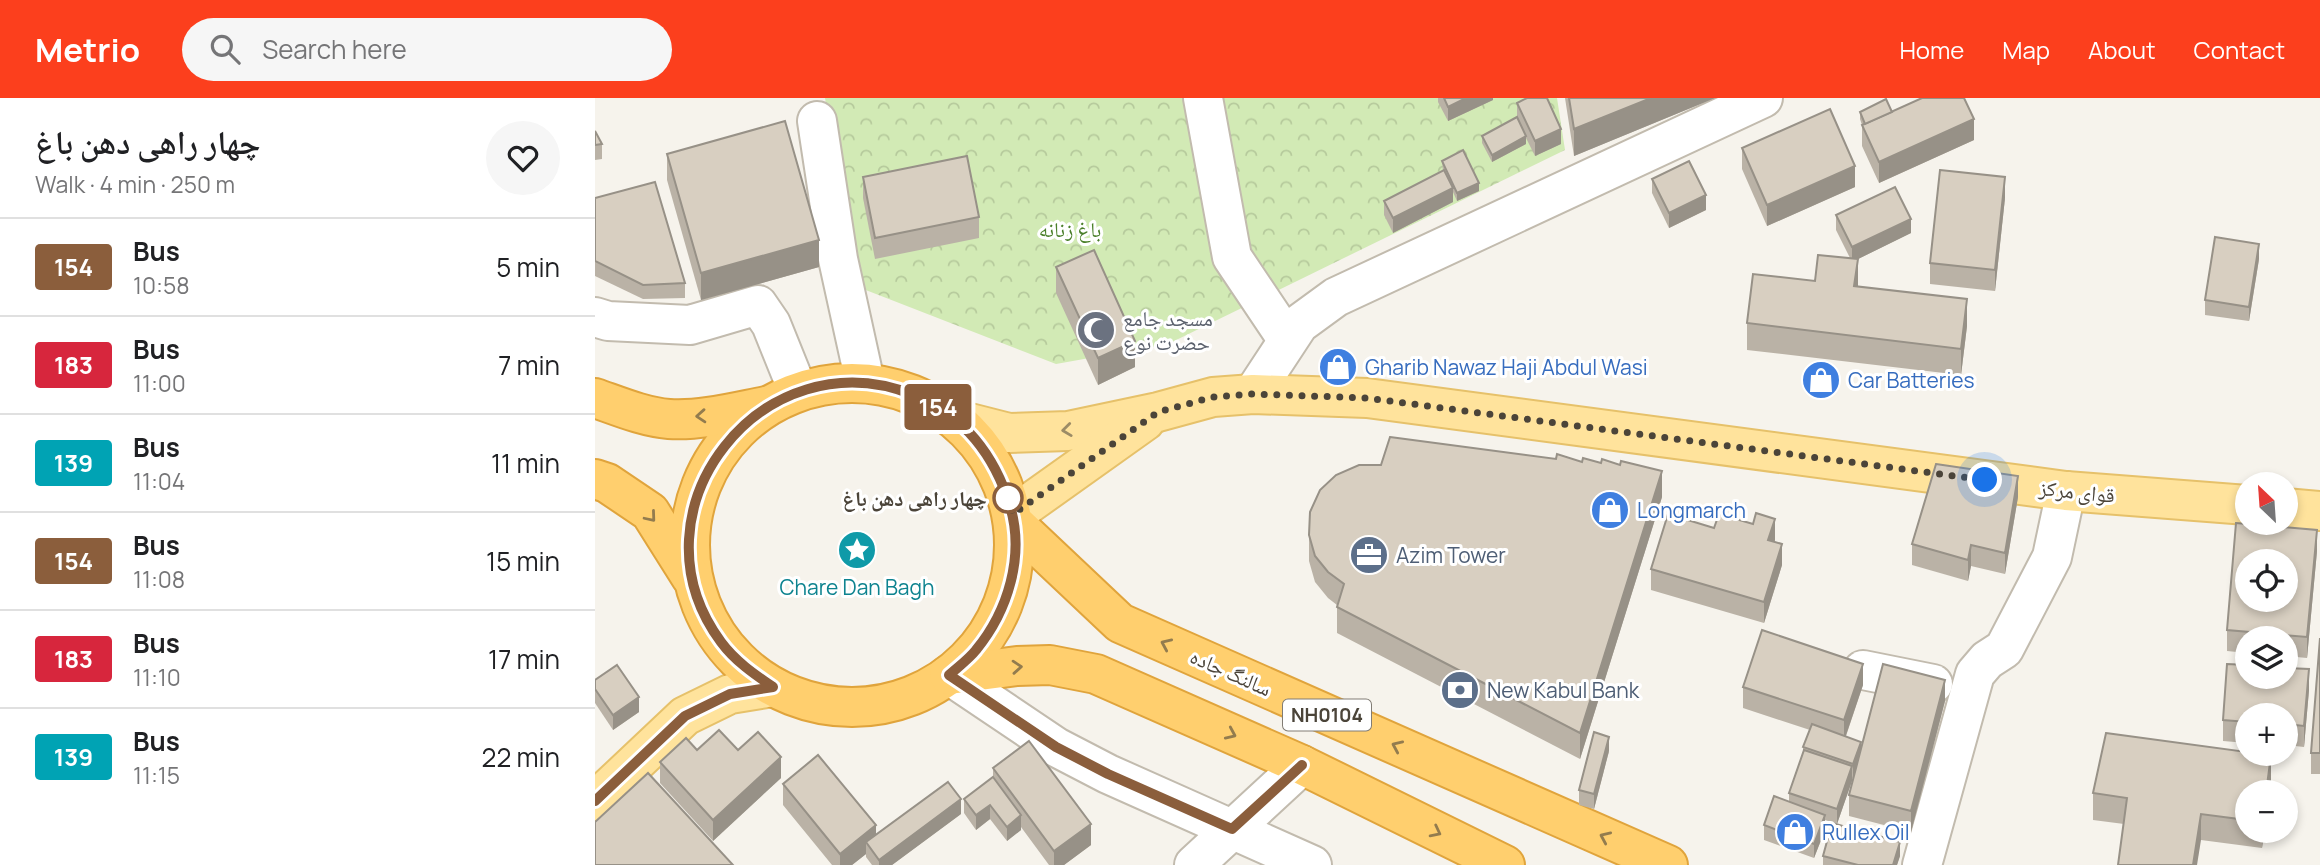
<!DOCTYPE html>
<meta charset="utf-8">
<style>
:root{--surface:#fff;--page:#f6f6f6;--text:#202124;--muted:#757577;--line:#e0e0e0;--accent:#fc3f1d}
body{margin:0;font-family:Manrope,"Noto Naskh Arabic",sans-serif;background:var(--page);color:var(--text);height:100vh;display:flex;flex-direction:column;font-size:26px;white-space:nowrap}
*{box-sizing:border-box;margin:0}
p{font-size:23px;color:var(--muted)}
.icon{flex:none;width:38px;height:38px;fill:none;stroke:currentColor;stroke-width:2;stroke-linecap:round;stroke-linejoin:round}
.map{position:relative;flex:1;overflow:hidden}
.sheet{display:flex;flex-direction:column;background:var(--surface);width:595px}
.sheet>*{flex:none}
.badge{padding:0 14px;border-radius:5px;font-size:24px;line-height:46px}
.needle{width:46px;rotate:335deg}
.buttons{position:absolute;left:1640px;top:374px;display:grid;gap:14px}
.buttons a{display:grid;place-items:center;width:63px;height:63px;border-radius:50%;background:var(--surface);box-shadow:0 4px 10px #0003;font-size:35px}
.you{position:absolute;width:35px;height:35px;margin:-18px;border:5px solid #fff;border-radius:50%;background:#1a73e8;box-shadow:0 0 0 10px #1a73e833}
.map>.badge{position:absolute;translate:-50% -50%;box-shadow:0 0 0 4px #fff}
.round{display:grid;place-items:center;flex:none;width:74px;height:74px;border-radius:37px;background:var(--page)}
.head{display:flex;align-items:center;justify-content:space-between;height:119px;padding:0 35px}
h1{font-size:33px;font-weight:600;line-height:52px}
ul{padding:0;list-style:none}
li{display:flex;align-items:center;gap:21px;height:98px;padding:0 35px;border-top:2px solid var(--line)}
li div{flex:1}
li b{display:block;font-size:26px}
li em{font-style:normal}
li .badge{min-width:77px;font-weight:700;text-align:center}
header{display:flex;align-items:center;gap:42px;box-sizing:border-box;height:98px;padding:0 35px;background:var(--accent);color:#fff}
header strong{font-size:33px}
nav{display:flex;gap:38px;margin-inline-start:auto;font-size:24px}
.search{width:490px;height:63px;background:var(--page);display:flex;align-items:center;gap:18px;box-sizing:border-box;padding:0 24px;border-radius:38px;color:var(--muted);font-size:26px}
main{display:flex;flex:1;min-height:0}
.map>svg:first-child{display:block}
</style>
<header>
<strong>Metrio</strong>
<div class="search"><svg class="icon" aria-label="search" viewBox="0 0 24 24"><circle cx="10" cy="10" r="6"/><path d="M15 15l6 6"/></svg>Search here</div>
<nav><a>Home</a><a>Map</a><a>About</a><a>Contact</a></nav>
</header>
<main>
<section class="sheet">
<div class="head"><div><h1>چهار راهی دهن باغ</h1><p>Walk · 4 min · 250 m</p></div><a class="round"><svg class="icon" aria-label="heart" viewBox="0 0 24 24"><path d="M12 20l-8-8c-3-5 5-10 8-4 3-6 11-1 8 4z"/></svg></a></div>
<ul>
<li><span class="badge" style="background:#8b5e3c;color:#fff">154</span><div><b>Bus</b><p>10:58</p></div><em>5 min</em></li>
<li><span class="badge" style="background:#d7263d;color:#fff">183</span><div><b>Bus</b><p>11:00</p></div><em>7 min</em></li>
<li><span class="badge" style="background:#00a3b4;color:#fff">139</span><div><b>Bus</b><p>11:04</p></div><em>11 min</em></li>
<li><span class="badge" style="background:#8b5e3c;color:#fff">154</span><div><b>Bus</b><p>11:08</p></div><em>15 min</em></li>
<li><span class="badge" style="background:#d7263d;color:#fff">183</span><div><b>Bus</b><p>11:10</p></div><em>17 min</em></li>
<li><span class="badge" style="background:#00a3b4;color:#fff">139</span><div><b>Bus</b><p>11:15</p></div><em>22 min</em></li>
</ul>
</section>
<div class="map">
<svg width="1725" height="767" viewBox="0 0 1725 767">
<defs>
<pattern id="park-crowns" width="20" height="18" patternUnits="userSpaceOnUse" patternTransform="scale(1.75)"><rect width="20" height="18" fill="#d2eab5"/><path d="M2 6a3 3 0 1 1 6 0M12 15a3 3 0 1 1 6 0" fill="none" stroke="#b6ca9c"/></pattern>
</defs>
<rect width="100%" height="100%" fill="#f6f3ec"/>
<path fill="url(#park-crowns)" d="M230,0H962L970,52L573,246L461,266L263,189Z"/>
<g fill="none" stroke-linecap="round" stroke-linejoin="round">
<defs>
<g id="minor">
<path d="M608,0L637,159L692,241"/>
<path d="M222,23L243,161L270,284"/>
<path d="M0,219L13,223L95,227L163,207L176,226L203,293"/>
<path d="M658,296L704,226L741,199L1168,0"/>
<path d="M1268,572L1338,586"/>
<path d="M354,577L461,649L513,676L717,767"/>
<path d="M599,767L707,667"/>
<path d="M1327,767L1380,576L1392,562L1409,551L1457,459L1471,393"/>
</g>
<g id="major">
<path d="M363,322L414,335L473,333L563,314L618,299L658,296L772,300L1471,393L1652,407"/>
<path d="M1690,410L1725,413"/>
<path d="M418,417L550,323"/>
<path d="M0,703L90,618L135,596L178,589"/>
</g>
<g id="highway">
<circle cx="257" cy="447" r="162"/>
<path d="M0,300C23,308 49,319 74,321C106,323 140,314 171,308"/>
<path d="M0,381L12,385L55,414L96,479"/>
<path d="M419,425L525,525L1073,767"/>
<path d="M354,577L422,568L455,567L501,576L707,667L910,767"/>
</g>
</defs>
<use href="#minor" stroke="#c2bbae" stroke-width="42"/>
<use href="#major" stroke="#e6c16a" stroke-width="42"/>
<use href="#highway" stroke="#e0a43c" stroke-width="42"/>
<use href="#minor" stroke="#fff" stroke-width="38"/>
<use href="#major" stroke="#ffe39c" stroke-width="38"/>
<use href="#highway" stroke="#ffcf6e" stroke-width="38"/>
</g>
<g fill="#bab2a6">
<path d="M843,0H898V2L853,23L843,4Z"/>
<path d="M970,0H1120L979,58Z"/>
<path d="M922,5L966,46L940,58L931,40V46L897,64L887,45V38L922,19Z"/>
<path d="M1265,14H1297L1379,42L1284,85L1267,48V27L1265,21Z"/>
<path d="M0,33L7,46V61L0,62Z"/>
<path d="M1147,50L1260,89L1172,128L1147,71Z"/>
<path d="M72,56L224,169L106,202L72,82Z"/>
<path d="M847,63L884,93L862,103L858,94V104L798,135L789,117V103L848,73Z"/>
<path d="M268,79L384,119V140L280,161L268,100Z"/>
<path d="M1057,81L1111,112L1074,130L1057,95Z"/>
<path d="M0,100L90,185V200L48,201L0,178Z"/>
<path d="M1410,100L1400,193L1335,186V165Z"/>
<path d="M1241,117L1316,135L1263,161L1262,189L1372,228L1366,277L1152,252V225L1255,160L1241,132Z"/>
<path d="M1664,161L1654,223L1610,217V202Z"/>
<path d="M461,169L540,269L503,287L461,195Z"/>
<path d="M1067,399L985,661L742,535V507L733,500L720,484L714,463V437Z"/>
<path d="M1423,399L1410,476L1376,468L1373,483L1317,467V446Z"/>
<path d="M1119,430L1180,442L1179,444L1187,467L1169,525L1056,492V471Z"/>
<path d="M1722,453L1712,560L1690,558V541H1652V555L1632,553V532Z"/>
<path d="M1725,540V676H1716V655Z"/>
<path d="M0,582L44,614L18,632L0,605Z"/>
<path d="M1268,587L1251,638L1266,653L1350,603L1316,734L1254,718V697L1260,674L1242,726L1230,722V732L1219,760L1169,742V727L1194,704V695L1208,654V649L1215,632L1148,610V589Z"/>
<path d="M1714,592L1709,649L1690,647V618H1652V645L1628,643V622Z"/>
<path d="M102,652H143L186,680L118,743L65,685V664Z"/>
<path d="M1014,653L999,711L984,707V692Z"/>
<path d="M398,670L496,747L469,767H454L426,729V732L412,743L395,721L381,732L369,715V701L398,679Z"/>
<path d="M1676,683L1652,695V733H1669L1667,750L1606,742L1529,726L1498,722V695Z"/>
<path d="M188,686L281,737L366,716L297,767H277L271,759V756L257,767H237L188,707Z"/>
<path d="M1228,758H1305L1302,767H1228Z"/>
</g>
<g fill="#979187">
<path d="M871,0H898V2L853,23V9Z"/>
<path d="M1056,0H1120L979,58V31Z"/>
<path d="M1379,21V42L1284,85V64Z"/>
<path d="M966,31V46L940,58V43Z"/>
<path d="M931,38V46L897,64V57Z"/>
<path d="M1260,68V89L1172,128V107Z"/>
<path d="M1410,79V100L1400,193V172Z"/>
<path d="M884,85V93L862,103V95Z"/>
<path d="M858,90V104L798,135V120Z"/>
<path d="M1111,97V112L1074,130V115Z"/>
<path d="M1316,121V135L1257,164V149Z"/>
<path d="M224,142V169L106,202V175Z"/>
<path d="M1664,146V161L1654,223V209Z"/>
<path d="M1263,161V188L1259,215V188Z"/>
<path d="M1372,201V228L1366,277V251Z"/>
<path d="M540,243V269L503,287V260Z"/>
<path d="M1067,373V399L985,661V635Z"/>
<path d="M1423,378V399L1410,476V455Z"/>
<path d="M1180,421V442L1173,463V442Z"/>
<path d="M1722,432V453L1712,560V539Z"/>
<path d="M1187,446V467L1169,525V504Z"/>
<path d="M1376,447V468L1373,483V462Z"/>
<path d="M1268,566V587L1249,643V622Z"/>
<path d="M1714,571V592L1709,649V628Z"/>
<path d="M1350,582V603L1316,734V713Z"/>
<path d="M44,599V614L18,632V617Z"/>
<path d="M1014,639V653L999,711V696Z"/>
<path d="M1266,644V658L1258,681V666Z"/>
<path d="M1676,657V683L1675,695H1671Z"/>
<path d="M186,659V680L118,743V722Z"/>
<path d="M1257,668V683L1242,726V711Z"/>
<path d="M366,701V716L297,767H284V762Z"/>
<path d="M395,707V721L381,732V717Z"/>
<path d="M1606,716V742L1602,767H1598Z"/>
<path d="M426,717V732L412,743V729Z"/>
<path d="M1230,717V732L1219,760V746Z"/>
<path d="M496,726V747L469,767H459V753Z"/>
<path d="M281,727V748L271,744V756L257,767H245V756Z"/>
<path d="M1667,733H1669L1667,750Z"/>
<path d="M1305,744V758L1302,767H1298Z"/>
</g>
<g fill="#d8cfc1" stroke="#979187" stroke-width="2" fill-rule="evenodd">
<path d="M849,0H871L853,9Z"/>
<path d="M932,0H952L966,31L940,43L922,5Z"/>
<path d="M974,0H1056L979,31Z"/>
<path d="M1327,0H1369L1379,21L1284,64L1267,27Z"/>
<path d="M1291,1L1297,14L1270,26L1265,14Z"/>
<path d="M1235,11L1260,68L1172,107L1147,50Z"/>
<path d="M922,19L931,38L897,57L887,38Z"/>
<path d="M190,23L224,142L106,175L72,56Z"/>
<path d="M0,33L7,46L0,47Z"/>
<path d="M868,52L884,85L862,95L847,63Z"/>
<path d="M372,58L384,119L280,140L268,79Z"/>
<path d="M1094,63L1111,97L1074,115L1057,81Z"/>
<path d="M849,72L858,90L798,120L789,103Z"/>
<path d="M1345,72L1410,79L1400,172L1335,165Z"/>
<path d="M60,84L90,185L48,187L0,163V100Z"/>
<path d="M1300,89L1316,121L1257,149L1241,117Z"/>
<path d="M1620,139L1664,146L1654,209L1610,202Z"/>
<path d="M499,152L540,243L503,260L461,169Z"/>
<path d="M1223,157L1263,161L1259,188L1372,201L1366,251L1152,225L1158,176L1220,183Z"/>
<path d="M795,339L961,361L962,356L987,364L988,360L1006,365L1007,361L1025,367L1026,363L1067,373L985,635L742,509L749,486L733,474L720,458L714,437L715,414L725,392L741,377L764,367H786Z"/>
<path d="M1341,366L1423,378L1410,455L1376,447L1373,462L1317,446Z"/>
<path d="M1161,415L1180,421L1173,442L1187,446L1169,504L1056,471L1073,416L1119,430L1124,416L1158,426Z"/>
<path d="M1641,425L1722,432L1712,539L1632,532ZM1652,464H1690V502H1652Z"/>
<path d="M1167,532L1268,566L1249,622L1148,589Z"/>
<path d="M1725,540V655H1716Z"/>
<path d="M1288,566L1350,582L1316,713L1254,697Z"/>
<path d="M1632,566L1652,567V579H1690V570L1714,571L1709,628L1690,626V618H1652V624L1628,622Z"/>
<path d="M22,567L44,599L18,617L0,591V582Z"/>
<path d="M1217,626L1266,644L1258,666L1208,649Z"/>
<path d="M124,632L143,652L163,634L186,659L118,722L65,664L91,640L102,652Z"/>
<path d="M999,634L1014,639L999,696L984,692Z"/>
<path d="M1511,635L1652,654V656L1676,657L1671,695H1652V722L1606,716L1598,767H1523L1532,700L1498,695Z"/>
<path d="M434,643L496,726L459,753L398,670Z"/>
<path d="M1209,652L1257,668L1242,711L1194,695Z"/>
<path d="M223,657L281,727L245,756L188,686Z"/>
<path d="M53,675L138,767H0V724Z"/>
<path d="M398,679L426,717L412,729L395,707L381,717L369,701Z"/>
<path d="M353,684L366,701L284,762L271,744Z"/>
<path d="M1179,698L1230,717L1219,746L1169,727Z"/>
<path d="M1237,725L1305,744L1298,767H1263L1228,758Z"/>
</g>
<defs><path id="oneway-chevron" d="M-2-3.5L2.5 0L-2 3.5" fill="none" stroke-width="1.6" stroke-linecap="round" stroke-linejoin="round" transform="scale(1.75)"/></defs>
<g stroke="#937c4e">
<use href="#oneway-chevron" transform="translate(106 318) rotate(176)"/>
<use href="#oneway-chevron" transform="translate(56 419) rotate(50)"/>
<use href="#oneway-chevron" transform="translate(571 546) rotate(-156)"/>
<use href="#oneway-chevron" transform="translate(422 569) rotate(-4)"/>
<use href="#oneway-chevron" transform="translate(636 636) rotate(24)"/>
<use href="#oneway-chevron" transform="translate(802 648) rotate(-156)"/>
<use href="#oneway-chevron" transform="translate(841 734) rotate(27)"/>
<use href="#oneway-chevron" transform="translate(1010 739) rotate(-156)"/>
</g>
<use stroke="#9c8c66" href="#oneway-chevron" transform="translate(472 332) rotate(173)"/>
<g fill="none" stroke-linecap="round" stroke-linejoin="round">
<defs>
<path id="line" d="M0,703L90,618L135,596L178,589C159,576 140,563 126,544C29,413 168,236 319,297C369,317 400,358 415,408C430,458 413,513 381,552C374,561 363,569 354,577L461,649L513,676L637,731L707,667"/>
</defs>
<use href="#line" stroke="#fff" stroke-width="16"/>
<use href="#line" stroke="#8b5e3c" stroke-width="10"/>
<path stroke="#4b4439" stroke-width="7" stroke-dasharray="0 12.6" d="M413,400L418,416L563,314L618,299L658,296L772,300L1390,382"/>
</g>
<defs>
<symbol id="mosque-disc" viewBox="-11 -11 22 22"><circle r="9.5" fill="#6b7280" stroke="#fff"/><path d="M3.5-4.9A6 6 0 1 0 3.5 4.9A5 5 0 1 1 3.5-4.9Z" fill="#fff"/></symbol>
<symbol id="shop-disc" viewBox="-11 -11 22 22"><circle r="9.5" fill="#3f7fe0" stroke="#fff"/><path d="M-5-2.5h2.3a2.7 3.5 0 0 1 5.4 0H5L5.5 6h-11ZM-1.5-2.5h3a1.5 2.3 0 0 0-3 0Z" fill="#fff"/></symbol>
<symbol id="sight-disc" viewBox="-11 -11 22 22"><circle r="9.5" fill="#0f9aa8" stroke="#fff"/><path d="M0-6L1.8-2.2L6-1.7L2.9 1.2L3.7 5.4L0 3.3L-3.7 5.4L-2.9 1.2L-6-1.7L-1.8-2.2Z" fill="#fff"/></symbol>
<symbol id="office-disc" viewBox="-11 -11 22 22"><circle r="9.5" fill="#5c6f8a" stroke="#fff"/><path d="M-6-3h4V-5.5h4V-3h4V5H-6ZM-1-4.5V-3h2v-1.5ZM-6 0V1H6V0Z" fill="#fff"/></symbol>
<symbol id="bank-disc" viewBox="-11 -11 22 22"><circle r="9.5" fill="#5c6f8a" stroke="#fff"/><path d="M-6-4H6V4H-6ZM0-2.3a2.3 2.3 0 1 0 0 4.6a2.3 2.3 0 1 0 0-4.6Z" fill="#fff"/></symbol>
</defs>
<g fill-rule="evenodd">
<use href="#mosque-disc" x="479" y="210" width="44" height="44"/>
<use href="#shop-disc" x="721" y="247" width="44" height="44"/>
<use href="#shop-disc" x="1204" y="260" width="44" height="44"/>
<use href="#shop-disc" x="993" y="390" width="44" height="44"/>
<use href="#sight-disc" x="240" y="430" width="44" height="44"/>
<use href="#office-disc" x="752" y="435" width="44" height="44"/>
<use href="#bank-disc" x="843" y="570" width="44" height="44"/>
<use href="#shop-disc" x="1178" y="712" width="44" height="44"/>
</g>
<circle fill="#fff" stroke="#8b5e3c" stroke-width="3.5" cx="413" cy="400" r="14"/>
<g text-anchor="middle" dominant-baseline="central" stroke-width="6" stroke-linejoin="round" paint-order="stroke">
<rect fill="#fff" stroke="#817c74" stroke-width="2" x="688" y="601.5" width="88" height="31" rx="5"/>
<g font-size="19" font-weight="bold" fill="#4b4439">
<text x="732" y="617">NH0104</text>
</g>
<g font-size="21" fill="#4a7f2a" stroke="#fff">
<text x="475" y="131">باغ زنانه</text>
</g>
<g font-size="21" fill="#5b616d" stroke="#fff" text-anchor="start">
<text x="528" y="220">مسجد جامع<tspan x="528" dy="24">حضرت نوع</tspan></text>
</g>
<g font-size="21" fill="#366cbe" stroke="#fff" text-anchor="start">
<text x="770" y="269">Gharib Nawaz Haji Abdul Wasi</text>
<text x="1253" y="282">Car Batteries</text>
<text x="1042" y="412">Longmarch</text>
<text x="1227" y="734">Rullex Oil</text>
</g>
<g font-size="21" fill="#4b4439" stroke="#fff">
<text transform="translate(1482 393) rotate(6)">قوای مرکز</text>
<text transform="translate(636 574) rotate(24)">سالنگ جاده</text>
</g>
<g font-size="21" font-weight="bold" fill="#4b4439" stroke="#fff" text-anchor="end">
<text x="392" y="400">چهار راهی دهن باغ</text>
</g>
<g font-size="21" fill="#4e5e75" stroke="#fff" text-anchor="start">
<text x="801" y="457">Azim Tower</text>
<text x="892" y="592">New Kabul Bank</text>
</g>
<g font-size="21" fill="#0d838f" stroke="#fff">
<text x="262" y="489">Chare Dan Bagh</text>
</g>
</g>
</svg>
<div class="buttons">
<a><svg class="needle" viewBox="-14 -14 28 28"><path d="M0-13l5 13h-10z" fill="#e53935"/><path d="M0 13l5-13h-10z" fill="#757577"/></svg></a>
<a><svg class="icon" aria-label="locate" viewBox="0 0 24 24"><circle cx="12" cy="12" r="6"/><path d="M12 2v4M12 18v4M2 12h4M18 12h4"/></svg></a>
<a><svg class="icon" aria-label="layers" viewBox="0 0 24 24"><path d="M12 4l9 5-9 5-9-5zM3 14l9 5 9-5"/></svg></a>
<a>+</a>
<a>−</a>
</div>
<div class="you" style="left:1390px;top:382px"></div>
<b class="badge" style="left:343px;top:309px;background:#8b5e3c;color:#fff">154</b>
</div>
</main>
